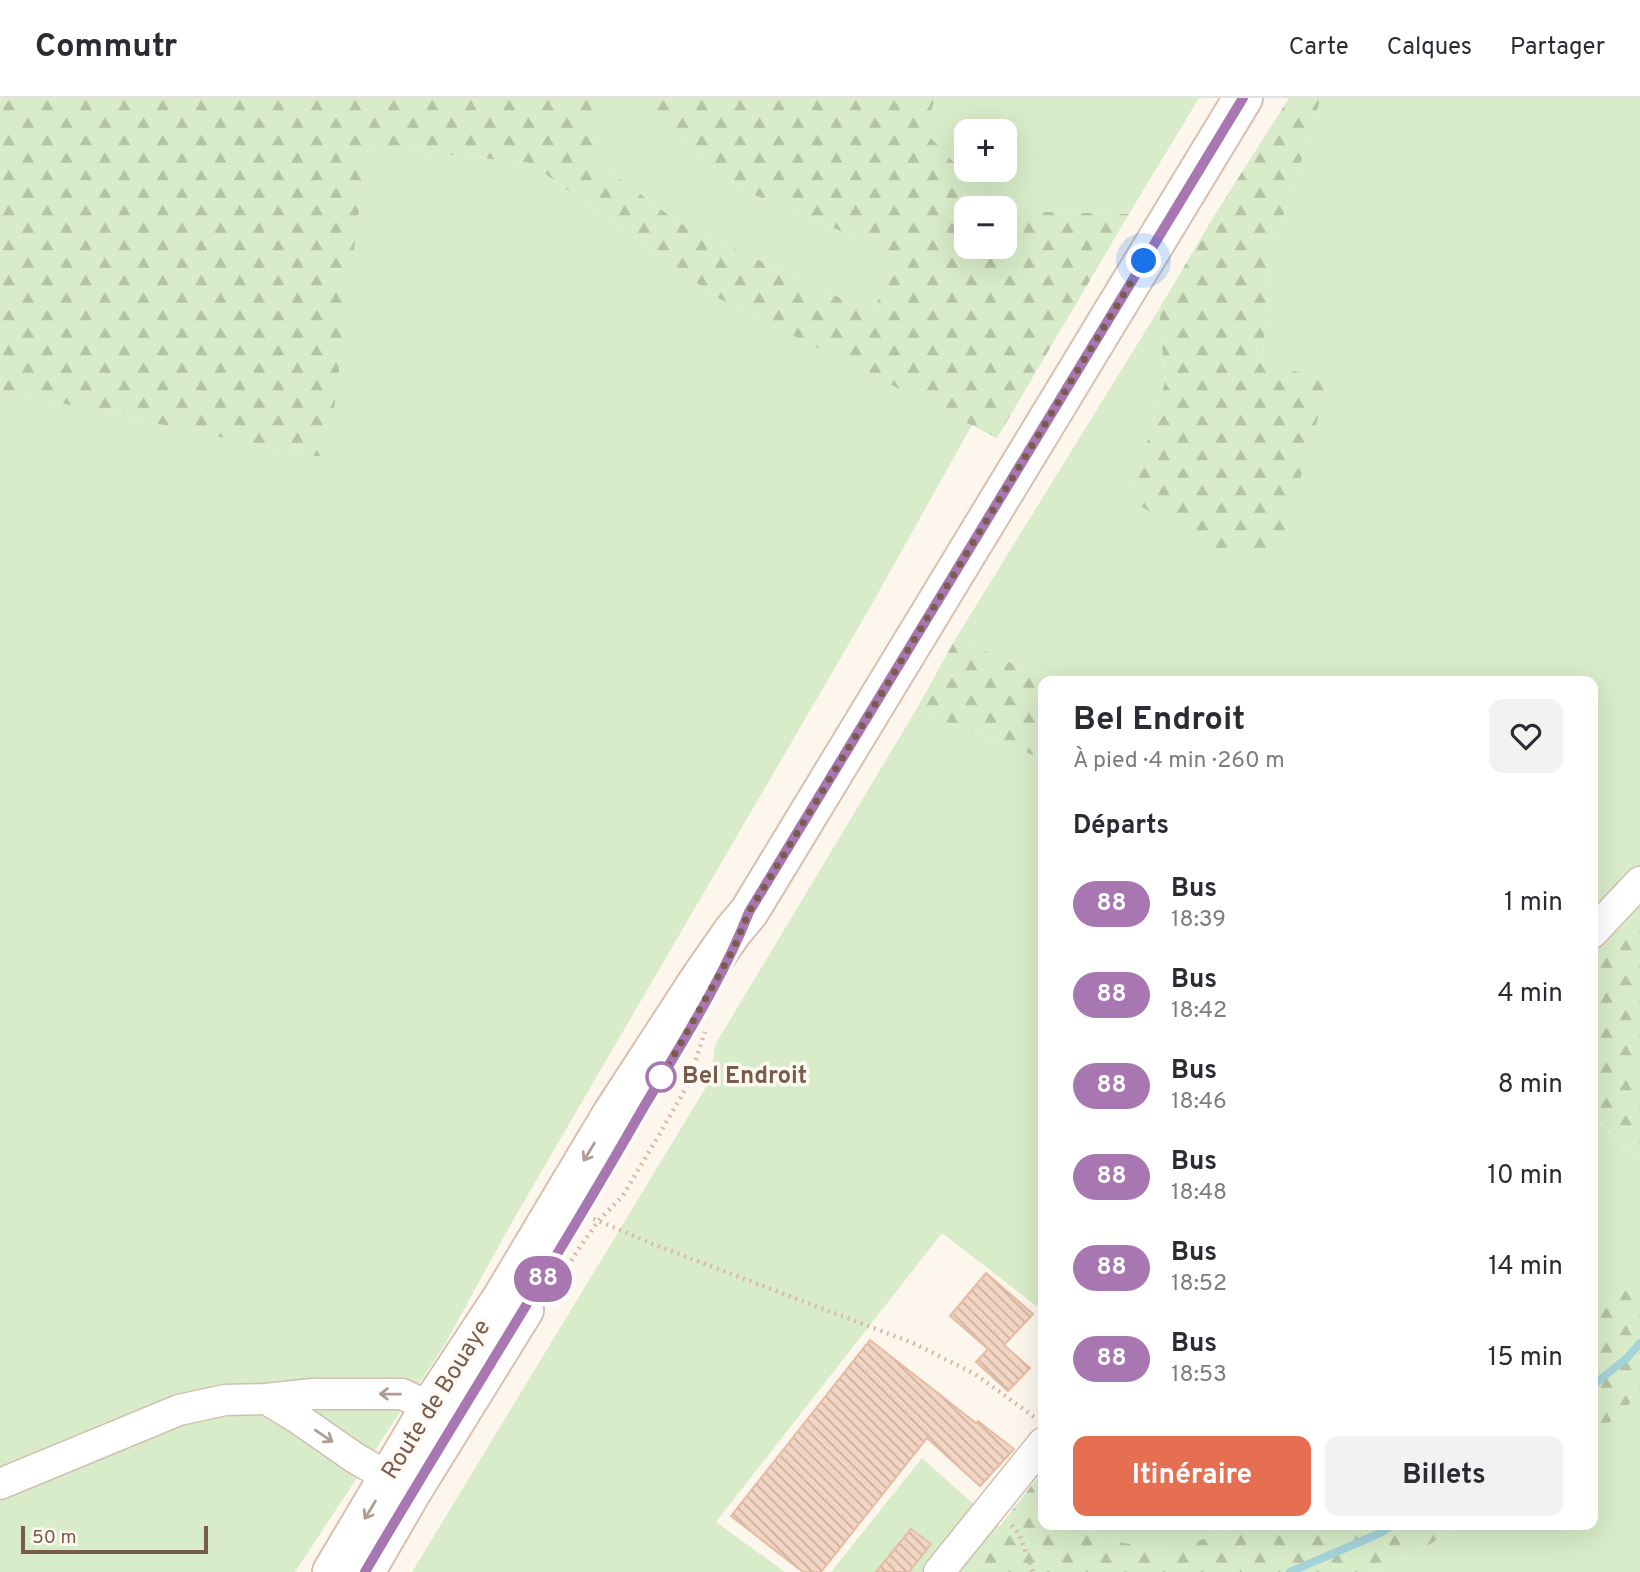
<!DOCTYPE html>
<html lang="fr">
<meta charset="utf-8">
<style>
:root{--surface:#fff;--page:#f2f2f3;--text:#2b2b33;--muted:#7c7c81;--line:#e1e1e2;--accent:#e76f51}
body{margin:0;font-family:Overpass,sans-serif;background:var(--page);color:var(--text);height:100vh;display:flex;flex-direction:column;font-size:26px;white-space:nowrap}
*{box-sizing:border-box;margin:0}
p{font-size:23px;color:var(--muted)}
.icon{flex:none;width:38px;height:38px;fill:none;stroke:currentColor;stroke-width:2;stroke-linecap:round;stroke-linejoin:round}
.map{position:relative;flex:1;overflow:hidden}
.details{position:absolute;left:1038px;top:578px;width:560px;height:854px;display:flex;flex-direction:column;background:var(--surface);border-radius:14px;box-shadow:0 7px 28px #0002}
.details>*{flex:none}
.badge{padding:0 14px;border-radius:23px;font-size:24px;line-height:46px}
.fabs{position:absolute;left:954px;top:21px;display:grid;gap:14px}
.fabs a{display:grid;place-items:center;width:63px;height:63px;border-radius:14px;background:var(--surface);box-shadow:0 7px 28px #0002;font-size:35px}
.scale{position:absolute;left:21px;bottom:18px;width:187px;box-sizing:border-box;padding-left:7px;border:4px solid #7a5c4d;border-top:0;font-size:19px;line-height:24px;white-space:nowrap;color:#7a5c4d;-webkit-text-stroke:5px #fffaf3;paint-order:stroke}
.you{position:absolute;width:35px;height:35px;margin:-18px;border:5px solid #fff;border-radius:50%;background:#1a73e8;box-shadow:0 0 0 10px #1a73e833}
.map>.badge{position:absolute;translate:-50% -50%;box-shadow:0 0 0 4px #fff}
h2{padding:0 35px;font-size:26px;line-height:63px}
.round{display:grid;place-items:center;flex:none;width:74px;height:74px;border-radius:14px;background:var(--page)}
.summary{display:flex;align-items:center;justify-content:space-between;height:119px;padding:0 35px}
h1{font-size:33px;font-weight:700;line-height:52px}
.primary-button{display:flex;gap:14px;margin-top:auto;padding:14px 35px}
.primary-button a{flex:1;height:80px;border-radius:14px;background:var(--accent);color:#fff;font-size:28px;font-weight:700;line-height:80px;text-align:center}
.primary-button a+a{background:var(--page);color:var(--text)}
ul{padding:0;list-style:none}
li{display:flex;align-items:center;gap:21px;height:91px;padding:0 35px}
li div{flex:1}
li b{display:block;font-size:26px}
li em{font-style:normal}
li .badge{min-width:77px;font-weight:700;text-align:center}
header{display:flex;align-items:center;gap:42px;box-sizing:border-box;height:98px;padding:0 35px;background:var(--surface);border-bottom:2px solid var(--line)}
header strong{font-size:33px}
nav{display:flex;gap:38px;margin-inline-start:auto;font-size:24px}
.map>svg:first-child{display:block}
</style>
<header>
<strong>Commutr</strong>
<nav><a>Carte</a><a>Calques</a><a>Partager</a></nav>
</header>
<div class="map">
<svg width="1640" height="1474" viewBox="0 0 1640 1474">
<defs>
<pattern id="forest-firs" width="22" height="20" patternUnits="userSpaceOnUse" patternTransform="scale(1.75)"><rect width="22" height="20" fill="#d8ecc9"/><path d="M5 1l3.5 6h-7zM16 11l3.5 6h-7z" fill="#b4c2a5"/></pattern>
<pattern id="building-back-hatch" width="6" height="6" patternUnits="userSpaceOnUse" patternTransform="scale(1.75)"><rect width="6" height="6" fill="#f3d5c3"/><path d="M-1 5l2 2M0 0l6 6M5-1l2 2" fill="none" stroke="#cab0a1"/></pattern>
</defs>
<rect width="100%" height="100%" fill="#fdf6ec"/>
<g fill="#d8ecc9" fill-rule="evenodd">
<path d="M592,0H643L642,6L740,91L896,156L873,215L679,125L599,65Z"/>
<path d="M935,0H1199L1129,116L1044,114L988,100L925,34ZM966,33H1004V72H966Z"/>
<path d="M1321,0H1640V794L1593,845L1592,583H1051L956,540L1159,211L1165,284L1130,402L1329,282L1262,266L1271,158Z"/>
<path d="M367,48L530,65L716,199L972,327L868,513L512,1124L445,1246L295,1474H0V292L281,352L328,360Z"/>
<path d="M916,612L1043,661V1213L942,1135L716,1424L785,1474H412L711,981L715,947Z"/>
<path d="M1592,1018L1640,1062V1187L1593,1206Z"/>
<path d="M1640,1296V1474H1372L1406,1460L1464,1426H1592L1593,1340Z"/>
<path d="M922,1360L999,1429L974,1474H831Z"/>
<path d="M1080,1426H1248L1165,1454L1081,1435Z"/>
</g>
<g fill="url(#forest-firs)" fill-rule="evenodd">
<path d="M0,0H592L599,65L679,125L873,215L896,156L740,91L642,6L643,0H935L925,34L988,100L1044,114L1129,116L997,340L716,199L530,65L367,48L328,360L281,352L0,292ZM1004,110V149H966V110Z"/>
<path d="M1289,0H1321L1271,158L1262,265L1329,282L1280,450L1214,451L1130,402L1165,284L1159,211L1214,118Z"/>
<path d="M956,540L1051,583H1043V661L916,612Z"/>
<path d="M1640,794V1062L1593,1018L1592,845Z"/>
<path d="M1640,1187V1296L1593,1340V1206Z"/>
<path d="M1043,1373V1426H1080L1081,1435L1164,1454L1248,1426H1464L1406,1460L1372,1474H974L999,1429Z"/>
</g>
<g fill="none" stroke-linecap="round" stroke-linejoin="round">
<g stroke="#a5d3da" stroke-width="8">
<path d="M1592,1288L1627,1260L1640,1245"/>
<path d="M1290,1474L1376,1437L1395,1426"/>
</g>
</g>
<g fill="url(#building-back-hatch)" stroke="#e6bba3" stroke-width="2">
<path d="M986,1175L1033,1216L1004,1247L1030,1270L1008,1293L976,1264L988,1251L950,1218Z"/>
<path d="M870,1242L976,1325L978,1323L1014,1351L980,1388L927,1340L821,1474H803L731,1418Z"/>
<path d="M911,1431L931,1446L909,1474H876Z"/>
</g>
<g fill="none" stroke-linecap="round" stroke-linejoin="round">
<defs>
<g id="minor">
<path d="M1592,835L1640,784"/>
<path d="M266,1301L299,1321L355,1360L405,1389"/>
<path d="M0,1386L179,1312L225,1302L266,1301L313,1296H402L430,1309L438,1323L436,1327"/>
<path d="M939,1474L1043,1345"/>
</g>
<g id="secondary">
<path d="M332,1474L430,1309L502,1200L612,1016L701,879L733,833L749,814L1243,0"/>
<path d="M365,1474L412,1393L524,1212"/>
</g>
</defs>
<use href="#minor" stroke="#d1beb0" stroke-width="33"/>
<use href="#secondary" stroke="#d6c0b0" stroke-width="42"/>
<g stroke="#d9b8a5" stroke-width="4.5" stroke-dasharray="2 5" stroke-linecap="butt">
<path d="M587,1118L655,1147L913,1245L975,1276L1037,1321"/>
<path d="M550,1199L577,1153L599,1122L622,1099L659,1037L687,988L705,934"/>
<path d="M1012,1427L1020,1438L1033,1474"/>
</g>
<use href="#minor" stroke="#fff" stroke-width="30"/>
<use href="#secondary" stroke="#fff" stroke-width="38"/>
</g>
<defs><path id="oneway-shaft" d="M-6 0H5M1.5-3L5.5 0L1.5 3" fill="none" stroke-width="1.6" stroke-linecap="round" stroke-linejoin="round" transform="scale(1.75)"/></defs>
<g stroke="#af9d94">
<use href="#oneway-shaft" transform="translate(589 1054) rotate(121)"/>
<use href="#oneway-shaft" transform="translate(390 1296) rotate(-179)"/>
<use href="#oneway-shaft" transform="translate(324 1338) rotate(34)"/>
<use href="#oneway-shaft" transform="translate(370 1412) rotate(121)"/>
</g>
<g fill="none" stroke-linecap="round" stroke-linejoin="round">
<defs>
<path id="line" d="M365,1474C454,1322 550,1173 638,1019C677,952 721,886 749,814L1243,0"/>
</defs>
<use href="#line" stroke="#fff" stroke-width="16"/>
<use href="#line" stroke="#a877b2" stroke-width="10"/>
<path stroke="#7a5c4d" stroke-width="7" stroke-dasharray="0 12.6" d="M661,979L659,984L733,852L749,814L1144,163"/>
</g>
<circle fill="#fff" stroke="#a877b2" stroke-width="3.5" cx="661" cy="979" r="14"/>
<g text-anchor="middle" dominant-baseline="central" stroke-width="7" stroke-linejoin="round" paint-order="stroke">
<g font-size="24" font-weight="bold" fill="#7a5c4d" stroke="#fffaf3" text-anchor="start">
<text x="682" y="979">Bel Endroit</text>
</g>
<g font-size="24" fill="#7a5c4d" stroke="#fffaf3">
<text transform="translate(437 1302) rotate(-58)">Route de Bouaye</text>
</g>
</g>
</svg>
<div class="fabs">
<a>+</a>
<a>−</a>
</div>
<div class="scale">50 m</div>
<div class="you" style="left:1144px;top:163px"></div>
<b class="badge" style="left:543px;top:1181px;background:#a877b2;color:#fff">88</b>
<section class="details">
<div class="summary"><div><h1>Bel Endroit</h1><p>À pied · 4 min · 260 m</p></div><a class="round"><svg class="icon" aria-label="heart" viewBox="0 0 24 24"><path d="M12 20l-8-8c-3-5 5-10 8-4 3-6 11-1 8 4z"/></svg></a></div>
<h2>Départs</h2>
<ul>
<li><span class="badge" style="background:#a877b2;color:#fff">88</span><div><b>Bus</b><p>18:39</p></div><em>1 min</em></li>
<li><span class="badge" style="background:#a877b2;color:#fff">88</span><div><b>Bus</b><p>18:42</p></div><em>4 min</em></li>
<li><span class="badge" style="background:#a877b2;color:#fff">88</span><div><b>Bus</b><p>18:46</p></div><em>8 min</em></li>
<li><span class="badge" style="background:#a877b2;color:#fff">88</span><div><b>Bus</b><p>18:48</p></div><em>10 min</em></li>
<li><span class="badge" style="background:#a877b2;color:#fff">88</span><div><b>Bus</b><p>18:52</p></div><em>14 min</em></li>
<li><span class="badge" style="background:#a877b2;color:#fff">88</span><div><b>Bus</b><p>18:53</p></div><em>15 min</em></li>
</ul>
<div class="primary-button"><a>Itinéraire</a><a>Billets</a></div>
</section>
</div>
